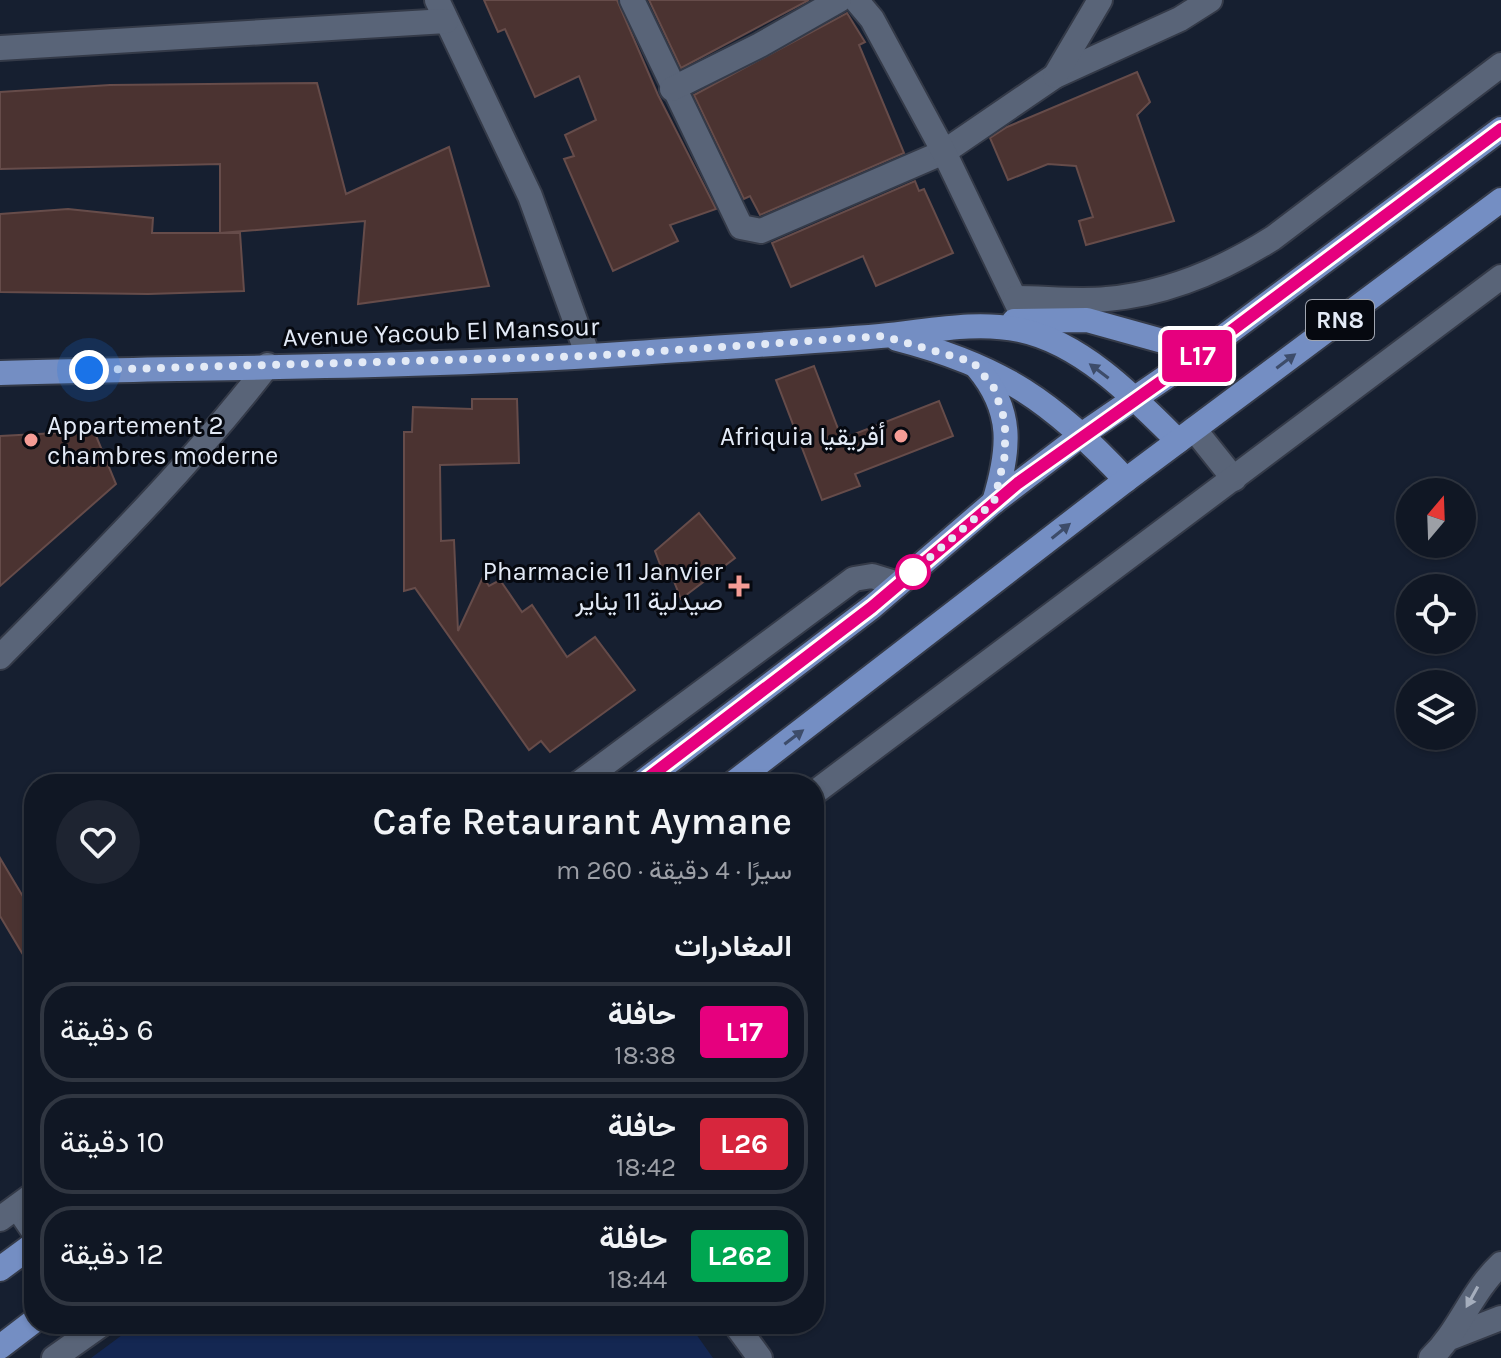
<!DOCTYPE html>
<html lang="ar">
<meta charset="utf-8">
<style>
:root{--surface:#101724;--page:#1e2431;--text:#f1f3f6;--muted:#9c9fa6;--line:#303641}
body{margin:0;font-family:Karla,Vazirmatn,sans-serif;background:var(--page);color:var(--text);direction:rtl;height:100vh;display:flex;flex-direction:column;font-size:30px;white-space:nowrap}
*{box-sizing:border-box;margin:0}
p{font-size:26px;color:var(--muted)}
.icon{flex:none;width:44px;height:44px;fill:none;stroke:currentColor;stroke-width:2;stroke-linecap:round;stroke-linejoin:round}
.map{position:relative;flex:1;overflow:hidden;direction:ltr}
.panel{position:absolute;left:24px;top:774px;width:800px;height:560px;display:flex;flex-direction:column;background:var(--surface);border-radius:32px;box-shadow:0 2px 6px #0004,0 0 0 2px var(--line);direction:rtl}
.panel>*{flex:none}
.badge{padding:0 16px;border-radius:6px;font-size:28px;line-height:52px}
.needle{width:52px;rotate:19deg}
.fabs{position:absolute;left:1396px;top:478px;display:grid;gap:16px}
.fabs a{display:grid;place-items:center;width:80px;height:80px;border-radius:50%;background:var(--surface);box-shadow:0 2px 6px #0004,0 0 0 2px var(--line);font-size:40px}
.you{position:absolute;width:40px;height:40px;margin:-20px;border:6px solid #fff;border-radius:50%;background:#1a73e8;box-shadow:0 0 0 12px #1a73e833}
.map>.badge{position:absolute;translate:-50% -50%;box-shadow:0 0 0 4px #fff}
h2{padding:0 32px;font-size:30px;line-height:72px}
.round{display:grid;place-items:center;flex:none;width:84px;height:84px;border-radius:42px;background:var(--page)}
.headline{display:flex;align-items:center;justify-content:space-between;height:136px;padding:0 32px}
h1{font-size:38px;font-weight:600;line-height:60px}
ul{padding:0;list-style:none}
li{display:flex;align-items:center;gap:24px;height:100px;margin:0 16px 12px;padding:0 16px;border:4px solid var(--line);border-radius:32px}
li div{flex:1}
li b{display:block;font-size:30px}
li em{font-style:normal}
li .badge{min-width:88px;font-weight:700;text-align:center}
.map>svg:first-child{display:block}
</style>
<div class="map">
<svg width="1501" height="1358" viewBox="0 0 1501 1358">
<rect width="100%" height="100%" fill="#161f30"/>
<path fill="#142752" d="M137,1324H689L713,1358H91Z"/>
<g fill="#4b3331" stroke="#664c4a" stroke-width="2">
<path d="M484,0H617L658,95L716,209L670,225L678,241L613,271L564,159L574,156L565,135L596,120L579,76L535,97L505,29L498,32Z"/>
<path d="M649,0H809L681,68Z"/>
<path d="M847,13L865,42L859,45L904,153L760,215L750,196L744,199L694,95Z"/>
<path d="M1137,72L1150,102L1137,115L1174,221L1086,245L1079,221L1093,217L1076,166L1048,164L1008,180L990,138L1007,127Z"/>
<path d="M317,83L346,194L449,147L489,286L358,304L365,221L220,233V164L0,169V92L110,85Z"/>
<path d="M915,181L919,191L924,189L953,253L876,286L863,256L791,287L772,243Z"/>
<path d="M68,209L153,218L152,233H240L244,291L148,294L0,292V214Z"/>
<path d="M814,366L842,439L939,401L953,436L855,474L860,486L822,500L776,380Z"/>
<path d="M472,399H517L519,463L440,465L441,541L454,540L458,631L483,577L489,586L500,580L522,612L532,605L567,657L595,637L635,690L550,752L541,741L529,750L415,588L404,591V432H412L413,407L472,409Z"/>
<path d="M94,431L116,484L0,586V436Z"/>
<path d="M699,513L735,558L681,599L673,579L666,580L655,551Z"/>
<path d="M0,858L34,915V973L0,916Z"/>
</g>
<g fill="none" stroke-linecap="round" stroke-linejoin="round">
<defs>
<g id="minor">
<path d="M437,0L530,196L588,356"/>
<path d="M632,0L741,227L761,231L944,152L1055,76L1180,19L1210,0"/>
<path d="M856,0L872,19L944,152L1020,310"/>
<path d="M0,48L446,21"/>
<path d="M1055,76L1100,0"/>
<path d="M672,89L760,45L839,0"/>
<path d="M1015,298C1045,298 1077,302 1107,299C1166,294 1224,269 1273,238L1501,65"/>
<path d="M1194,429L1234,479"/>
<path d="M0,657C93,563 187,470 268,365"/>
<path d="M578,784L854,579L872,576L898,584"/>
<path d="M814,793L1501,277"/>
<path d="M17,1207L34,1232"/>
<path d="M0,1219L34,1194"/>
<path d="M735,1324L760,1358"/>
<path d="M1452,1337L1501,1318"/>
<path d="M54,1358L102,1324"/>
<path d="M1431,1358C1460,1330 1471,1292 1501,1264"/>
</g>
<g id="major">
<path d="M1014,321L1087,320L1177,345L1207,349"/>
<path d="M897,339C1002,366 1053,402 1126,480"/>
<path d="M977,367C1014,411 1010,449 994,502"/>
<path d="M0,373C212,367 425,368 636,353C717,347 799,343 880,336C926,332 974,320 1020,330C1082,343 1135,398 1178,441"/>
<path d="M640,784L872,607L994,502L1083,434L1207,349L1501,129"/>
<path d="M732,784L1126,480L1501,200"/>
<path d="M0,1269L34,1244"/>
<path d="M0,1347L34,1321"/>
</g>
</defs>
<use href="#minor" stroke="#343a48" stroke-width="28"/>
<use href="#major" stroke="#343a48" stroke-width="28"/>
<use href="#minor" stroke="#596478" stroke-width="24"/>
<use href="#major" stroke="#748ec3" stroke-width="24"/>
</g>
<defs><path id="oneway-solid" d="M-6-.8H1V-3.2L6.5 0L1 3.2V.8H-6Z" transform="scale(2)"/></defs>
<g fill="#3d4c6a">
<use href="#oneway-solid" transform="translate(1286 361) rotate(-37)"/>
<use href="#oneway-solid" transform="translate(1099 371) rotate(-143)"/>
<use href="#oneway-solid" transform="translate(1061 531) rotate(-39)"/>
<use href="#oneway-solid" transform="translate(794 737) rotate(-37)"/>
</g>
<use fill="#a5aebd" href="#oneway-solid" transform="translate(1472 1297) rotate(119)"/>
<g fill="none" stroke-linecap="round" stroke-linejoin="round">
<defs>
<path id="line" d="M640,784L872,607L1018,483L1207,349L1501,129"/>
</defs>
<use href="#line" stroke="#fff" stroke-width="18"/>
<use href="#line" stroke="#e6007e" stroke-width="12"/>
<path stroke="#e3eaf6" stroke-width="8" stroke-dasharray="0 14.4" d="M89,370L588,356L883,336L973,362L994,388L1005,421V455L994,502L913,572"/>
</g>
<g fill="#f59c95" stroke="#060910" stroke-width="3">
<circle cx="901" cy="436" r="8"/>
<circle cx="31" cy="440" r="8"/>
<path d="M735 574h8v8h8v8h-8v8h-8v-8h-8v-8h8z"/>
</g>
<circle fill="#fff" stroke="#e6007e" stroke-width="4" cx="913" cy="572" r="16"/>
<g text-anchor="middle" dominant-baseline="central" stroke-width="6" stroke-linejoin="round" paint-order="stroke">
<rect fill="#060910" stroke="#a1a6b1" stroke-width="2" x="1306" y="300" width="68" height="40" rx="6"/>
<g font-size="24" font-weight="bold" fill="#e3eaf6">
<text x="1340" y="320">RN8</text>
</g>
<g font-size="26" fill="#e3eaf6" stroke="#060910">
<text transform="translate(441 332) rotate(-2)">Avenue Yacoub El Mansour</text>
</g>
<g font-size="26" fill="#e3eaf6" stroke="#060910" text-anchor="end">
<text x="47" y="425" text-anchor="start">Appartement 2<tspan x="47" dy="30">chambres moderne</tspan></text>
<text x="885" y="436">Afriquia أفريقيا</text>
<text x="723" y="571">Pharmacie 11 Janvier<tspan x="723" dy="30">صيدلية 11 يناير</tspan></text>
</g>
</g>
</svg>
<div class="fabs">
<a><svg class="needle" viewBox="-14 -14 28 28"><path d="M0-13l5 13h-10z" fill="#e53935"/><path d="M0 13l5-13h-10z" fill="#9c9fa6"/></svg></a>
<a><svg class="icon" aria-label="locate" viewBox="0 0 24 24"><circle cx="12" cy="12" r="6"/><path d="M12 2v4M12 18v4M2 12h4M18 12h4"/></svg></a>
<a><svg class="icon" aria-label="layers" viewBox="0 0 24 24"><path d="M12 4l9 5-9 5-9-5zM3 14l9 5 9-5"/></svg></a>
</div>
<div class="you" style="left:89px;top:370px"></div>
<b class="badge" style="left:1197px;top:356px;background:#e6007e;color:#fff">L17</b>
<section class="panel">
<div class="headline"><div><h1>Cafe Retaurant Aymane</h1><p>سيرًا · 4 دقيقة · 260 m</p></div><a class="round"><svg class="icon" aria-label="heart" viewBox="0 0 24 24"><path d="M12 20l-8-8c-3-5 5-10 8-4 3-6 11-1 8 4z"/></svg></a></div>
<h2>المغادرات</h2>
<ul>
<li><span class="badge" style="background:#e6007e;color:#fff">L17</span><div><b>حافلة</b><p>18:38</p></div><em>6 دقيقة</em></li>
<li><span class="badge" style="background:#d7263d;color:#fff">L26</span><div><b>حافلة</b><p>18:42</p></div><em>10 دقيقة</em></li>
<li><span class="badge" style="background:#00a651;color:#fff">L262</span><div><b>حافلة</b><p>18:44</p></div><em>12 دقيقة</em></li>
</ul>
</section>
</div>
